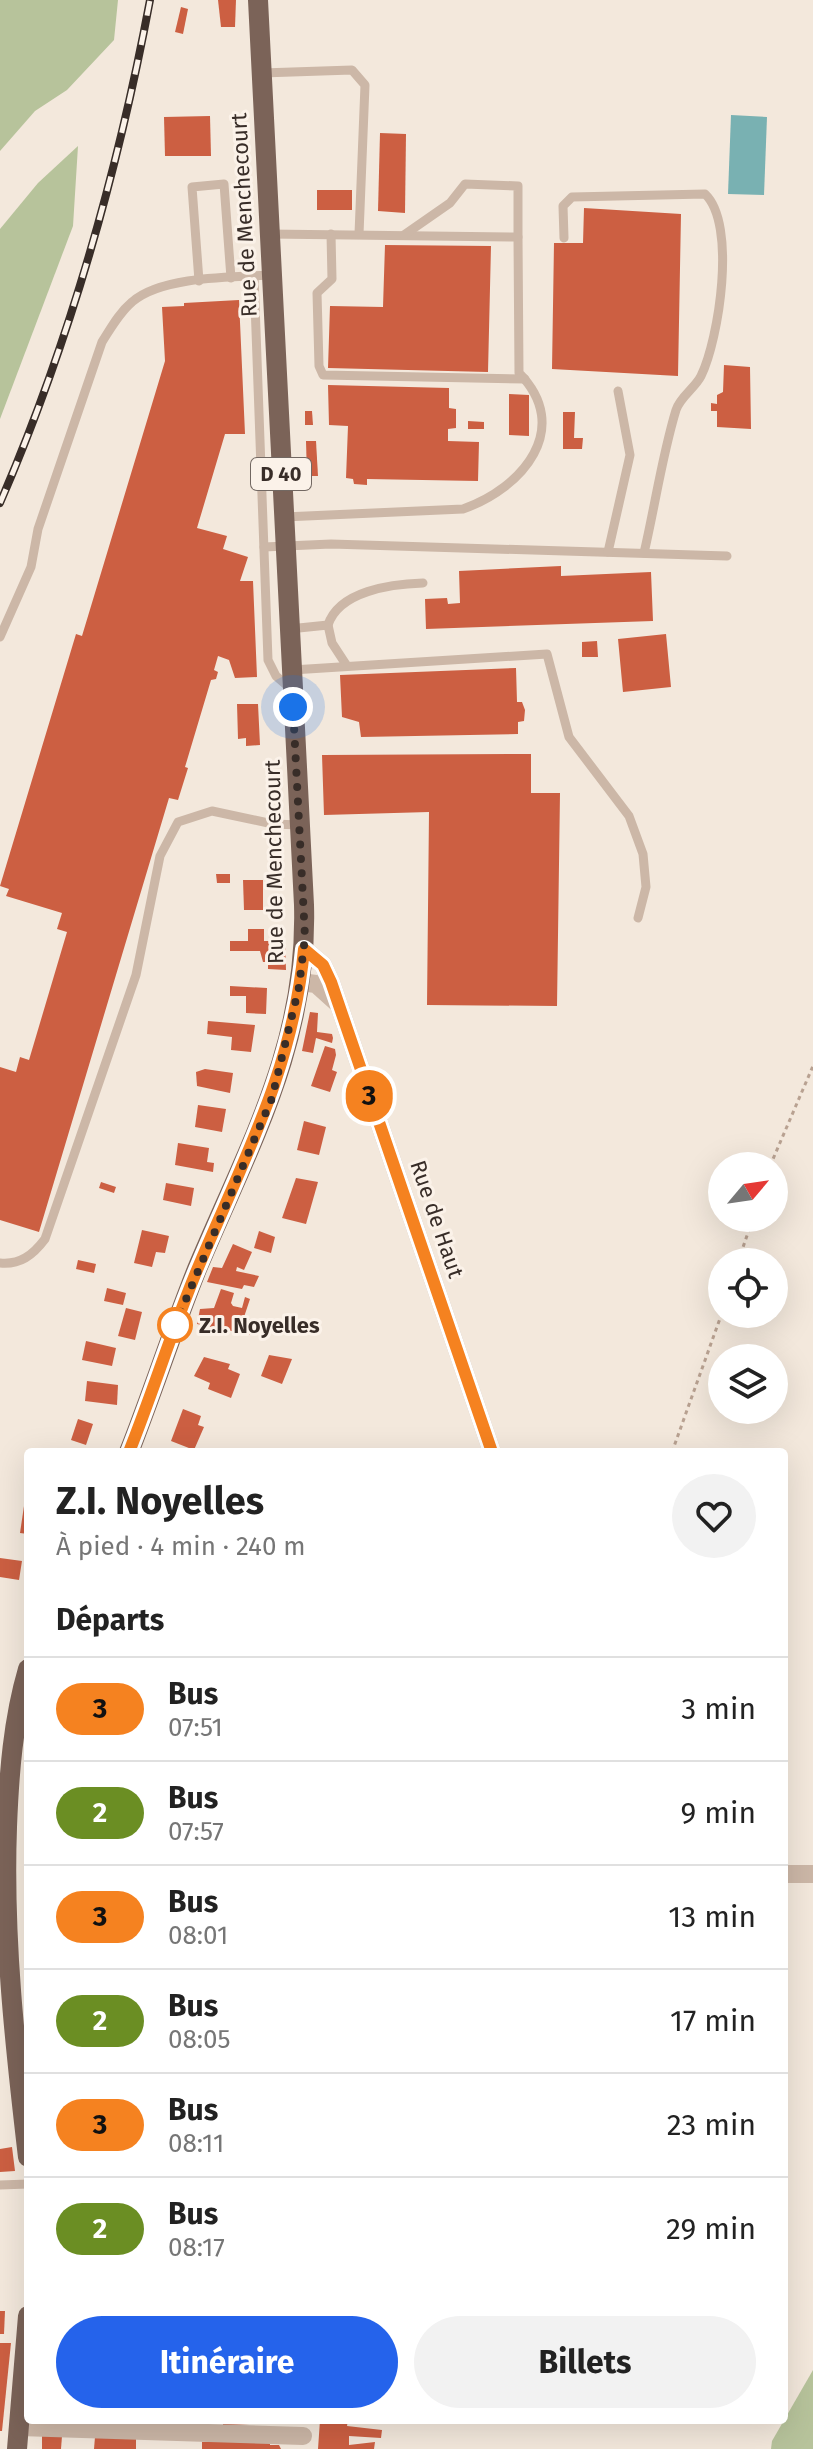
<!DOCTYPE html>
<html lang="fr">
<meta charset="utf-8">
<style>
:root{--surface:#fff;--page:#f2f2f2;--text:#222;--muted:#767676;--line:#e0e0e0;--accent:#2563eb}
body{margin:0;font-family:"Fira Sans",sans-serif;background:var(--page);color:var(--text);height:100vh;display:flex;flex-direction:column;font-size:30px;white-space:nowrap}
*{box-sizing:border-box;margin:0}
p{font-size:26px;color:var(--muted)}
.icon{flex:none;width:44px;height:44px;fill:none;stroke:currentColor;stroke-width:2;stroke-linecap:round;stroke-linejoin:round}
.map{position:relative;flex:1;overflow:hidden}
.panel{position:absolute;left:24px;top:1448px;width:764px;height:976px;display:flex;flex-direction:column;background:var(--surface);border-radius:8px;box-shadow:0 8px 32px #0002}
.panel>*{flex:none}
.badge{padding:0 16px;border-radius:26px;font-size:28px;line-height:52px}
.needle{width:52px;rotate:61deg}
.controls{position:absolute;left:708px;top:1152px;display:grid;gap:16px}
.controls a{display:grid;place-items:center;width:80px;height:80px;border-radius:50%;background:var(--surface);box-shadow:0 8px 32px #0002;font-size:40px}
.you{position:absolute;width:40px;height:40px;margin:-20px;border:6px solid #fff;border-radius:50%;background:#1a73e8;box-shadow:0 0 0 12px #1a73e833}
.map>.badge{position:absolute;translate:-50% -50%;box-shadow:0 0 0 4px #fff}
h2{padding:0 32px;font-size:30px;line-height:72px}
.round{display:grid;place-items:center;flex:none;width:84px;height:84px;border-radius:42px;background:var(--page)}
.head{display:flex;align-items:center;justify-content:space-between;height:136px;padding:0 32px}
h1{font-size:38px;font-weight:700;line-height:60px}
.primary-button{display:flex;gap:16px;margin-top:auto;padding:16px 32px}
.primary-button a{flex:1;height:92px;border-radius:48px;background:var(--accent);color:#fff;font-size:32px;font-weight:700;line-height:92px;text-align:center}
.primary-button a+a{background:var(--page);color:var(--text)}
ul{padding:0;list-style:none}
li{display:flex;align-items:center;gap:24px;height:104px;padding:0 32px;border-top:2px solid var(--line)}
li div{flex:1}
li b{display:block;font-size:30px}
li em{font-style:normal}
li .badge{min-width:88px;font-weight:700;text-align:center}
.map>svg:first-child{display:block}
</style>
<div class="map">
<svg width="813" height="2449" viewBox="0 0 813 2449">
<rect width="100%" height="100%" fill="#f3e8dc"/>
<g fill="#b7c39b">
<path d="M0,0H118L114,40L67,90L35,111L0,151Z"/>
<path d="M78,146L73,226L0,419V229L38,183Z"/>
<path d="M813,2370V2449H771L772,2441Z"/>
</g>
<path fill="#79b1b2" d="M731,115L767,117L764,195L728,194Z"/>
<g fill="#cc5f42">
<path d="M218,0H236L235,27H221Z"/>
<path d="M181,7L188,9L183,34L175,32Z"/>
<path d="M210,116L211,156H165L164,117Z"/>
<path d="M380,133L406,134L405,213L378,211Z"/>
<rect x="317" y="190" width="35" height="20"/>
<path d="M584,208L681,214L678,376L552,369L554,243H583Z"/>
<path d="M385,245L491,246L488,372L328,368L330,306L383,307Z"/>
<path d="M239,300L245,434H225L197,528L227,536L223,549L248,557L240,581H253L257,677L235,678L229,660L218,656L214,670L218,672L216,679L211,680L185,767L188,768L178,800L169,798L39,1232L0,1220V1067L16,1072L20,1057L29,1060L67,932L57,929L62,913L6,896L9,889L0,886L76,634L82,636L165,361L162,307L184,306V303Z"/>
<path d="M724,365L750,367L751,429L717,427V411H711V403L717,404V395L723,392Z"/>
<path d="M328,385L449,388V408L456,409V428L448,429V441L479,442L478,481L367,479V485L354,484L353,479L346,478L348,426L329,425Z"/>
<path d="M509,394L529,395V436L509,435Z"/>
<path d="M305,411H312L313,425H305Z"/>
<path d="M563,412H575L574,438H583L582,449H563Z"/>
<path d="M468,421L484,422V429H468Z"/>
<path d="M306,441H316L318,476H307Z"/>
<path d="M561,566V576L651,572L653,621L426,629L425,599L447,598L448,604L460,603L459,571Z"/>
<path d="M666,634L671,687L623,692L618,639Z"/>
<path d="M597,641L598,657H582V642Z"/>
<path d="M516,668L517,702H522L525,710L524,721L518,722V734L361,737L359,722L342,717L340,675Z"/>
<path d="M237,704H258L260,745L246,746V738L238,739Z"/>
<path d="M531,754V793H560L557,1006L427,1005L429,812L324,815L322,755Z"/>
<path d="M216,874H230V883H217Z"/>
<path d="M243,880H263V910H244Z"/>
<path d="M248,929H264V941H285L286,970L268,969V962H263L260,951H230V941H248Z"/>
<path d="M230,986L267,988L266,1014L246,1013V996H230Z"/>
<path d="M310,1012L318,1013L317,1032L332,1034L333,1038L332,1043L316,1038L313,1053L302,1051Z"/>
<path d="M208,1021L255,1025L251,1052L231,1050L232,1037L207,1034Z"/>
<path d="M325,1046L335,1049L336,1055L332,1070L337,1072L330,1092L311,1086Z"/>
<path d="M205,1069L233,1073L230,1093L197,1086L196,1072Z"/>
<path d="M198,1105L226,1109L222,1132L195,1127Z"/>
<path d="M304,1121L326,1127L319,1155L297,1150Z"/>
<path d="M178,1143L209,1148L207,1162L214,1163L213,1172L175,1165Z"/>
<path d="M296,1178L318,1182L306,1224L282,1218Z"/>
<path d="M101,1182L116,1187L114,1193L99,1188Z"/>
<path d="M166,1183L194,1188L191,1206L163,1200Z"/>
<path d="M142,1230L169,1236L165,1253L156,1252L152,1267L134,1263Z"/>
<path d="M259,1231L275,1237L271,1253L254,1248Z"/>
<path d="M233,1244L252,1252L244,1270L237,1267L236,1271L259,1276L254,1287L244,1285L242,1289L207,1282L213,1267L222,1268Z"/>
<path d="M78,1260L96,1264L94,1273L76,1269Z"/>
<path d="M107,1288L126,1293L123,1305L104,1301Z"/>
<path d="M221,1289L234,1293L231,1303L233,1306L242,1308L245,1297L250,1299L244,1317H236L254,1320L251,1335L197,1324L200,1309L214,1308Z"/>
<path d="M126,1308L142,1312L135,1340L118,1336Z"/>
<path d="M86,1341L116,1348L112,1366L82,1360Z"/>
<path d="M269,1355L292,1359L282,1384L261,1376Z"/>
<path d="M204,1357L230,1364L228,1369L240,1374L231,1398L208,1389L210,1383L194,1376Z"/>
<path d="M87,1381L118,1385L117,1405L85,1401Z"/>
<path d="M183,1409L201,1416L198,1425L204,1427L194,1450L171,1441Z"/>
<path d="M78,1419L93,1424L86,1445L71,1440Z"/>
<path d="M24,1506L28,1507V1534L20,1533Z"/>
<path d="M0,1558L22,1561L19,1580L0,1577Z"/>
<path d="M12,2147L15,2171L0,2172V2149Z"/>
<path d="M0,2311H5L4,2334H0Z"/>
<path d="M0,2343H11L2,2431H0Z"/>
<path d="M223,2420H281L279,2423L223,2425Z"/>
<path d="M320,2420H348L347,2426L382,2430L381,2438L349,2436V2445L375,2442L374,2449H318Z"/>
<path d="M42,2435L62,2436L61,2449H42Z"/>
<path d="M95,2437L136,2439V2449H94Z"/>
<path d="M202,2442H270V2445H279L281,2449H202Z"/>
</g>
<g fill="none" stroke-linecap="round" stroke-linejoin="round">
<g stroke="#b8a191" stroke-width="3" stroke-dasharray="4 4" stroke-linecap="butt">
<path d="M770,1166L813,1066"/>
<path d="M738,1262L753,1218"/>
<path d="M672,1452L722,1313"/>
</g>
<g stroke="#ccb7a7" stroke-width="9">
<path d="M262,73L352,70L365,85L359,234"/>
<path d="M269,234L518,237L519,373C573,428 523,488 463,509L284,517"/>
<path d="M331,234L332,279L317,293L319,366L323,375L525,379"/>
<path d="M404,235L450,203L465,184L518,186V237"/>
<path d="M564,238L563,206L572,197L705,194C737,224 719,339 701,376C695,388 680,397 676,410C662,456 655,506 644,553"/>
<path d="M254,276L268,660L276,676L290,688"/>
<path d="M199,281L192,187L224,184L231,278"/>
<path d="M264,547L331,544L727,556"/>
<path d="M608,552L630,455L618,391"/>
<path d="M328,625C339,591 391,584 423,583"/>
<path d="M289,629L328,625L332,643L347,666"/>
<path d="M0,637L31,567L38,529L102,342C111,328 119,313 132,302C161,276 233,277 271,275"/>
<path d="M292,670L547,654L569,737L629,816L643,854L646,887L638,918"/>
<path d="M0,1263C20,1265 33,1255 45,1239L136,975L160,856L178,822L212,811L273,824L300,825"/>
<path d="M0,2185L28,2184"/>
</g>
<g stroke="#ccb7a7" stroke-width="18">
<path d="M304,949L323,965L331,982L492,1452"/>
<path d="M300,982L316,984L336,1002"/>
<path d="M784,1874H813"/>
<path d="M19,2427L303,2436"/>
</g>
<g stroke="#7b6358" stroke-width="20">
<path d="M129,1452C153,1391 173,1329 197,1269C249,1145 308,1044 304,905L258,0"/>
<path d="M28,1669C13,1720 9,1774 7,1827C3,1938 15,2046 28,2157"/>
<path d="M17,2449L28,2316"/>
</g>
<defs>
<path id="rail" d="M0,503C69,343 118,171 150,0"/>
</defs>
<use href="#rail" stroke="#382d28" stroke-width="8"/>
<use href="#rail" stroke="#fbf2e9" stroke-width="5" stroke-dasharray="15" stroke-linecap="butt"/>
</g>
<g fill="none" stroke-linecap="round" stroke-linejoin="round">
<defs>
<path id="line" d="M129,1452C153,1392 172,1330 197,1270C243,1160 293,1070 304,949L323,965L331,982L492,1452"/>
</defs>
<use href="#line" stroke="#fff" stroke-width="18"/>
<use href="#line" stroke="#f58220" stroke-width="12"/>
<path stroke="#382d28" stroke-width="8" stroke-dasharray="0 14.4" d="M175,1325L272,1098L299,987L305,937L293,707"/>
</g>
<circle fill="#fff" stroke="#f58220" stroke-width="4" cx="175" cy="1325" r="16"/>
<g text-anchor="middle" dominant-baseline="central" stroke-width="6" stroke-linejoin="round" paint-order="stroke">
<rect fill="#fbf2e9" stroke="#726862" stroke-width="2" x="251" y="458" width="60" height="32" rx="6"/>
<g font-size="20" font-weight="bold" fill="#382d28">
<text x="281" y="474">D 40</text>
</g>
<g font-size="22" fill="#382d28" stroke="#fbf2e9">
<text transform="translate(244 215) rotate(-93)">Rue de Menchecourt</text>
<text transform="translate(274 862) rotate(-91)">Rue de Menchecourt</text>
<text transform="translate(437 1219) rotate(71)">Rue de Haut</text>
</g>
<g font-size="22" font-weight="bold" fill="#382d28" stroke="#fbf2e9" text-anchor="start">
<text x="199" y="1325">Z.I. Noyelles</text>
</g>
</g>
</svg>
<div class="controls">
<a><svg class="needle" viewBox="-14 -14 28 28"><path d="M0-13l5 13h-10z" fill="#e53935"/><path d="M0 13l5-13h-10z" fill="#767676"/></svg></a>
<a><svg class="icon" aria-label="locate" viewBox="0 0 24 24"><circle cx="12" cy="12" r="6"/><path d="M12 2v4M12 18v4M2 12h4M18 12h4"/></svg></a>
<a><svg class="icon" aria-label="layers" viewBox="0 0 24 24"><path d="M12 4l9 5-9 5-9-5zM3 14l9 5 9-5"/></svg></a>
</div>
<div class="you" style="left:293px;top:707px"></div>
<b class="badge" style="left:369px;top:1096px;background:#f58220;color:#111">3</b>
<section class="panel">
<div class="head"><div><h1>Z.I. Noyelles</h1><p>À pied · 4 min · 240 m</p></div><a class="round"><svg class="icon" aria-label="heart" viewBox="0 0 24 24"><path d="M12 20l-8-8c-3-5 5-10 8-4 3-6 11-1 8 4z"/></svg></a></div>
<h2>Départs</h2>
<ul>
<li><span class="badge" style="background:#f58220;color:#111">3</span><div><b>Bus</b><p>07:51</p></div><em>3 min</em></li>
<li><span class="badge" style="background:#6b8e23;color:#fff">2</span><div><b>Bus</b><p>07:57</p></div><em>9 min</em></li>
<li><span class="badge" style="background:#f58220;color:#111">3</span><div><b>Bus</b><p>08:01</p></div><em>13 min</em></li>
<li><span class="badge" style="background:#6b8e23;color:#fff">2</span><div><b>Bus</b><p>08:05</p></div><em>17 min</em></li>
<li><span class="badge" style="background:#f58220;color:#111">3</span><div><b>Bus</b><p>08:11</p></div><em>23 min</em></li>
<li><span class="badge" style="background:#6b8e23;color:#fff">2</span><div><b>Bus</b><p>08:17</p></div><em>29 min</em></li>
</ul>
<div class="primary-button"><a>Itinéraire</a><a>Billets</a></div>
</section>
</div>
